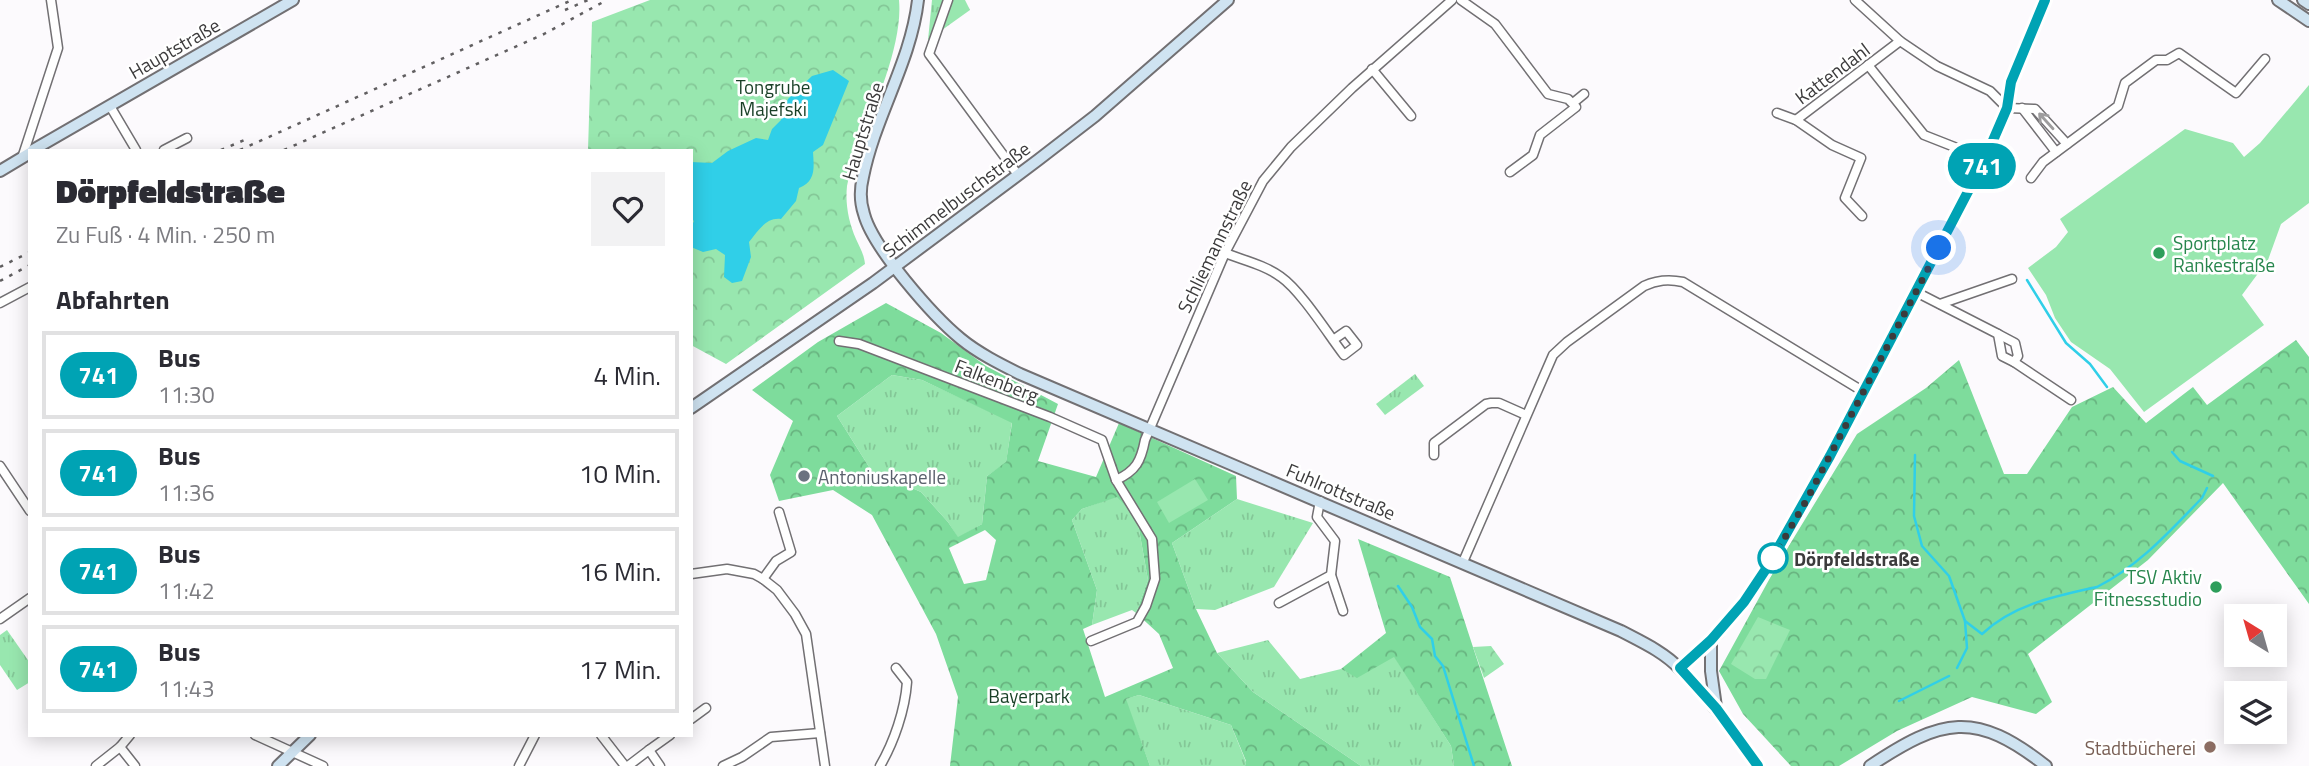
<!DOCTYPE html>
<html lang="de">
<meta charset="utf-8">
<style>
:root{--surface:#fff;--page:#f2f2f3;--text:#2b2b33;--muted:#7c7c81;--line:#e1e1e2}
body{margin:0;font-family:"Titillium Web",sans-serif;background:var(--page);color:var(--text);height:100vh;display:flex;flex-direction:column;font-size:26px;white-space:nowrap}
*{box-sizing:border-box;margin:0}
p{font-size:23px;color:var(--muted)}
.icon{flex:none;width:38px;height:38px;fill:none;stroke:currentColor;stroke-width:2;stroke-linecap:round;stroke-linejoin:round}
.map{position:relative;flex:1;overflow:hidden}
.side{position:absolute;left:28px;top:149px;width:665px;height:588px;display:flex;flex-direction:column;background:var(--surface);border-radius:0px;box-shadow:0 4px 18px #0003}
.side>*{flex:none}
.badge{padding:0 14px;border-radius:23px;font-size:24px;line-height:46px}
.needle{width:46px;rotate:323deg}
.fabs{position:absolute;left:2224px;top:604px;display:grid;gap:14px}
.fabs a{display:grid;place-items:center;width:63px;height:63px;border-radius:0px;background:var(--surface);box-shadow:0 4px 18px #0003;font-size:35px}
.you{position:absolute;width:35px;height:35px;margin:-18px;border:5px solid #fff;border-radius:50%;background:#1a73e8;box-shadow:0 0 0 10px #1a73e833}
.map>.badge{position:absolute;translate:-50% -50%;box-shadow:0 0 0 4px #fff}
h2{padding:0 28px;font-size:26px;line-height:63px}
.round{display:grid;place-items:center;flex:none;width:74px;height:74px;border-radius:0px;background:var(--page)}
.summary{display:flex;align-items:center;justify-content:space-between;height:119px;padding:0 28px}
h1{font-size:33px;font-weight:800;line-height:52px}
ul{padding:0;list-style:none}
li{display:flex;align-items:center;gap:21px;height:88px;margin:0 14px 10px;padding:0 14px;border:4px solid var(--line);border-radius:0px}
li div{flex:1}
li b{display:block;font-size:26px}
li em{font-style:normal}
li .badge{min-width:77px;font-weight:700;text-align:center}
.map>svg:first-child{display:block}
</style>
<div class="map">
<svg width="2309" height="766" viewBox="0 0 2309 766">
<defs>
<pattern id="grass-tufts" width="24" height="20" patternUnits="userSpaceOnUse" patternTransform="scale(1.75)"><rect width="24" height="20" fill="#98e7af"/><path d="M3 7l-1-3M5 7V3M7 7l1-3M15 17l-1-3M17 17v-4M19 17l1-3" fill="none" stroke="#84c797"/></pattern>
<pattern id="forest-crowns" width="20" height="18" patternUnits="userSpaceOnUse" patternTransform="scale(1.75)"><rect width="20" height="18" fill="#7edc9c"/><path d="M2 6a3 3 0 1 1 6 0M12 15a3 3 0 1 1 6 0" fill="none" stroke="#68b480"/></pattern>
<pattern id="park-crowns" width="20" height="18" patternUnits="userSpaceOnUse" patternTransform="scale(1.75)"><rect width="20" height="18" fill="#98e7af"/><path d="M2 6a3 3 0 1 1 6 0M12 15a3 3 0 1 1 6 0" fill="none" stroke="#84c797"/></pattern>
</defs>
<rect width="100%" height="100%" fill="#fcfafd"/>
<g fill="url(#grass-tufts)">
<path d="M932,0H965L970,10L928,40Z"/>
<path d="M1415,374L1424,386L1385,415L1376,404Z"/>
<path d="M892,375L922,380L1012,422L1006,463L987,476L982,524L958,538L948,522L921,492L871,470L837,416Z"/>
<path d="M1117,496L1137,518L1148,580L1136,613L1132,610L1092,625L1097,590L1072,520L1082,509Z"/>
<path d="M1237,499L1313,523L1274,587L1215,610L1196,609L1172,543Z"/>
<path d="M7,630L30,663V682L17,690L0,665V635Z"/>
<path d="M1268,640L1300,679L1341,669L1357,677L1394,656L1451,746L1454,766H1361L1253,692L1217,653Z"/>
<path d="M1139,695L1231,725L1246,762L1245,766H1150L1125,699Z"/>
</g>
<g fill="url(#forest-crowns)" fill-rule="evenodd">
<path d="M886,303L941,333L986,366L1058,404L1038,461L1096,477L1119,423L1236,476L1237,499L1172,543L1196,609L1217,653L1253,692L1361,766H1245L1246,761L1231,725L1139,695L1126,699L1150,766H950L958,697L936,634L872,515L833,490L779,501L770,475L793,421L752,390L818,342ZM892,375L922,380L1012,423L1006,462L987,476L982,524L958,537L948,522L921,492L871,470L837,416ZM1117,497L1137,518L1148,580L1136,613L1159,634L1173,668L1105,697L1083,629L1092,625L1097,590L1072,520L1082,509ZM985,530L996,540L986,580L964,584L949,548Z"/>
<path d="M2296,340L2309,357V604L2223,483L2148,560L2028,654L2052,702L2036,714L1972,697L1897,731L1839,766H1791L1743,714L1719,671L1776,567L1857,434L1926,388L1959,360L2004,474H2027L2072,407L2113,387L2146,423L2193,387L2207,405Z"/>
<path d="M1358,539L1450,577L1512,766H1454L1451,746L1394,657L1357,678L1341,669L1386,633Z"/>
</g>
<g fill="url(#park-crowns)">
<path d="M650,0H899C903,42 877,100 862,140C857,155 850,170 847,186C845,205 849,223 856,239C860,248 864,254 865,264L726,364L691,345V150H588L592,22Z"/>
<path d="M1758,617L1790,630L1766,679H1755L1731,664Z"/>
<path d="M1491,646L1504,664L1484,678L1473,647Z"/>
</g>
<g fill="#98e7af">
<path d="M2309,85V203L2281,224L2268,260L2242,295L2264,325L2144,412L2110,369L2071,342L2055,318L2046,295L2028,268L2056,247L2068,232L2060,219L2185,129L2233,143L2244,157L2260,143Z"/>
<path d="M1195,479L1208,500L1169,523L1157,502Z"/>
</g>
<path fill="#30cfe8" d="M833,70L849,81L823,145L813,152C814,168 816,181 799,188L796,201L781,219C766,217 758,231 749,242L751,257L742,281L732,283L724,277L725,255L716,249L703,252L691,247V227L694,221L691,218V162L712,163L728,151L756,138L768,140L772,129L781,120L788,99L812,76Z"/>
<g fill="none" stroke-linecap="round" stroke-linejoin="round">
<g stroke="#30cfe8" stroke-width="2.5">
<path d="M2027,280L2066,343L2090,364L2107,387"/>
<path d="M2172,452L2180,461L2213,476"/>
<path d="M1915,455L1914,516L1922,546L1949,576L1965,621L1967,648L1957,668"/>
<path d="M1398,586L1412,607L1420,627L1432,639L1435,656L1443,666L1474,766"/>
<path d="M1965,621L1982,634C2014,604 2056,596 2097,587C2139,566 2170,531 2202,498L2207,488"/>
<path d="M1899,701L1949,676"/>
</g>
<defs>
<g id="street">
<path d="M948,0L929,54L1018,175"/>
<path d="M1461,0L1495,24L1548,94L1568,99L1576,107L1540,135L1533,155L1510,172"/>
<path d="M1855,0L1900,41L1937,66L1990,91L2007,108L2035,109L2067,144"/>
<path d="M1868,65L1924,135L1985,159"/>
<path d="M1372,69L1411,116"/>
<path d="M1573,103L1584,94"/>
<path d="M110,106L136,150"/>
<path d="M2022,108L2056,152"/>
<path d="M1777,113L1796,120L1832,145L1861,158L1845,198L1862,216"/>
<path d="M1796,120L1900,41"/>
<path d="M164,150L187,138"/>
<path d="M22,158L58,48L51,0"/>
<path d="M2031,178L2043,162L2118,106L2125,83L2156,60H2167L2179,53L2236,93L2265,59"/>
<path d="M1225,253C1243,260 1265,265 1281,277C1301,291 1328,334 1344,355L1357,345L1346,331L1333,340"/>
<path d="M1916,292L1998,334L2002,356L2014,362"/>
<path d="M0,303L30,287"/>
<path d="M1940,304L2012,279"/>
<path d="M1998,334L2015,343L2018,356L2014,362L2071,400"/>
<path d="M839,341L859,344L1050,417L1102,440L1116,480L1152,539L1155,579L1146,606L1137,622L1091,641"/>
<path d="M1434,455V443L1486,404L1491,403H1499L1526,415"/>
<path d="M0,466L30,511"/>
<path d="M1116,480C1136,471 1141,461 1145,440L1225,253L1263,181L1291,147L1352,88L1452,0"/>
<path d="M1463,562L1553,355L1567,342L1644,286C1657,280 1668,279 1683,282L1864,392"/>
<path d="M691,574L727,569L754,574L763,579L777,590L795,614L806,634L825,766"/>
<path d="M1331,575L1343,611"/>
<path d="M763,579L776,561L791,552L779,512"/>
<path d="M1279,603L1331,575L1335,541L1317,517L1320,501"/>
<path d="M0,619L30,598"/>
<path d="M691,719L706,708"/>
<path d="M255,735L323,766"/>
<path d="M601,735L625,766"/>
<path d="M120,747L135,766"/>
<path d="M649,750L670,735"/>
<path d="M96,766L120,747L130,735"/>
<path d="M519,766L535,735"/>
<path d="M628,766L649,750L660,766"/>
<path d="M723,766L742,757L771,737L820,733"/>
<path d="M880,766C894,742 905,710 907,682L896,668"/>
</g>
<g id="secondary">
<path d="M918,0C911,62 875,116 863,177C860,189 860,202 864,214C873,248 933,316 961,339C978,353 1000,364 1020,374L1621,631C1642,642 1664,652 1680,669C1710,698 1734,733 1758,766"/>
<path d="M2278,0L2309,21"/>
<path d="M2303,0L2309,4"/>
<path d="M33,150L293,0"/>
<path d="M0,171L30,153"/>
<path d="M691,408L873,283L1038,160L1095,116L1228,0"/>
<path d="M1711,641V671L1716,707"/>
<path d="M1680,668L1711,641L1744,602L1768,566L1830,456L1985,159L2007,108L2011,82L2045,0"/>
<path d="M278,766L310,735"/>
<path d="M1870,766C1942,718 1975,710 2046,766"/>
</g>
</defs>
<use href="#street" stroke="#727073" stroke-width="11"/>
<use href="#secondary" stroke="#727073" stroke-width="14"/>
<use href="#street" stroke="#fff" stroke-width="8"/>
<use href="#secondary" stroke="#cfe3f1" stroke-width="10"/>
<g stroke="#615f61" stroke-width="2.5" stroke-dasharray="3.5 7" stroke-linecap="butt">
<path d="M565,10L588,0"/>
<path d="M221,150L249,138"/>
<path d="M240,150L572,0"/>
<path d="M284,150L544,34L607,0"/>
<path d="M0,267L30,252"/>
<path d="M0,281L30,265"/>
</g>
</g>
<defs><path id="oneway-shaft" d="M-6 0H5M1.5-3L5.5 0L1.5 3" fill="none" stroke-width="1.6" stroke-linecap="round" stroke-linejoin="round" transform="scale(1.75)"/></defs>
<use stroke="#9e9d9e" href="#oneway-shaft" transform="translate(2046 121) rotate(-132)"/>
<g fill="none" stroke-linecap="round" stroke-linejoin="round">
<defs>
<path id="line" d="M1758,766L1716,708L1680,668L1711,640L1744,602L1768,566L1830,456L1985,159L2007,108L2011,82L2045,0"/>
</defs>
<use href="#line" stroke="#fff" stroke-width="16"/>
<use href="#line" stroke="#00a3b4" stroke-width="10"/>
<path stroke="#3c3b3c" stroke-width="7" stroke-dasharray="0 12.6" d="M1773,558L1806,501L1939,248"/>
</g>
<g fill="#2e9e5b" stroke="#fff" stroke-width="2.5">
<circle cx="2159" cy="253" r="7"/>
<circle cx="2216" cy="587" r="7"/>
</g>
<circle fill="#6b7280" stroke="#fff" stroke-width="2.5" cx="804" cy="476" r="7"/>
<circle fill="#fff" stroke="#00a3b4" stroke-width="3.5" cx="1773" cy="558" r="14"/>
<circle fill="#8d6e63" stroke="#fff" stroke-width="2.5" cx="2210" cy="747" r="7"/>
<g text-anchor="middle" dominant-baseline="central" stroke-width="5" stroke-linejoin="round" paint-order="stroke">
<g font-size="19" fill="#3c3b3c" stroke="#fff">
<text transform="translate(174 48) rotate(-30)">Hauptstraße</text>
<text transform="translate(1832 73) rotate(-37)">Kattendahl</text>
<text transform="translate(862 131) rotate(-73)">Hauptstraße</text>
<text transform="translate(956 199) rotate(-37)">Schimmelbuschstraße</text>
<text transform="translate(1214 246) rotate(-64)">Schliemannstraße</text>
<text transform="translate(997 380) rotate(21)">Falkenberg</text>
<text transform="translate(1341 491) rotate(23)">Fuhlrottstraße</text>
</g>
<g font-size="19" fill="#183f26" stroke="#fff">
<text x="773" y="86">Tongrube<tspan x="773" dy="22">Majefski</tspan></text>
<text x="1029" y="695">Bayerpark</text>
</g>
<g font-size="19" fill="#27864d" stroke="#fff" text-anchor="start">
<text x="2173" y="242">Sportplatz<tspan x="2173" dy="22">Rankestraße</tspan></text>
<text x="2202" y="576" text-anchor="end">TSV Aktiv<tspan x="2202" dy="22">Fitnessstudio</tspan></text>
</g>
<g font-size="19" fill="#5b616d" stroke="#fff" text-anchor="start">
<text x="818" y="476">Antoniuskapelle</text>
</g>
<g font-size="19" font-weight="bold" fill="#3c3b3c" stroke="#fff" text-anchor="start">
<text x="1794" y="558">Dörpfeldstraße</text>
</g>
<g font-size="19" fill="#785e54" stroke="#fff" text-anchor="end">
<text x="2196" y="747">Stadtbücherei</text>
</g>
</g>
</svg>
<div class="fabs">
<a><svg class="needle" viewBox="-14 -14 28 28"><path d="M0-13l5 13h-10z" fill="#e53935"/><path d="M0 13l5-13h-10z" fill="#7c7c81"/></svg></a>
<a><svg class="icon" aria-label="layers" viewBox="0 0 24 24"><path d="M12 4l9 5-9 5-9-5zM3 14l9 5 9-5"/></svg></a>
</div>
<div class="you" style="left:1939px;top:248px"></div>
<b class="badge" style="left:1982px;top:166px;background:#00a3b4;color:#fff">741</b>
<section class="side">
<div class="summary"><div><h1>Dörpfeldstraße</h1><p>Zu Fuß · 4 Min. · 250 m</p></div><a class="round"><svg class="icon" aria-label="heart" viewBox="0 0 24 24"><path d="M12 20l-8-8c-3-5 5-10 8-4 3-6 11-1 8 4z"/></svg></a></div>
<h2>Abfahrten</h2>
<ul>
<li><span class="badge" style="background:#00a3b4;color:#fff">741</span><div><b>Bus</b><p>11:30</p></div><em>4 Min.</em></li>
<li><span class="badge" style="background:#00a3b4;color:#fff">741</span><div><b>Bus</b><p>11:36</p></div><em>10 Min.</em></li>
<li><span class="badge" style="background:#00a3b4;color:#fff">741</span><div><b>Bus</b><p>11:42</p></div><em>16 Min.</em></li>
<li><span class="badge" style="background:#00a3b4;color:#fff">741</span><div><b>Bus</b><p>11:43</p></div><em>17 Min.</em></li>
</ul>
</section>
</div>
